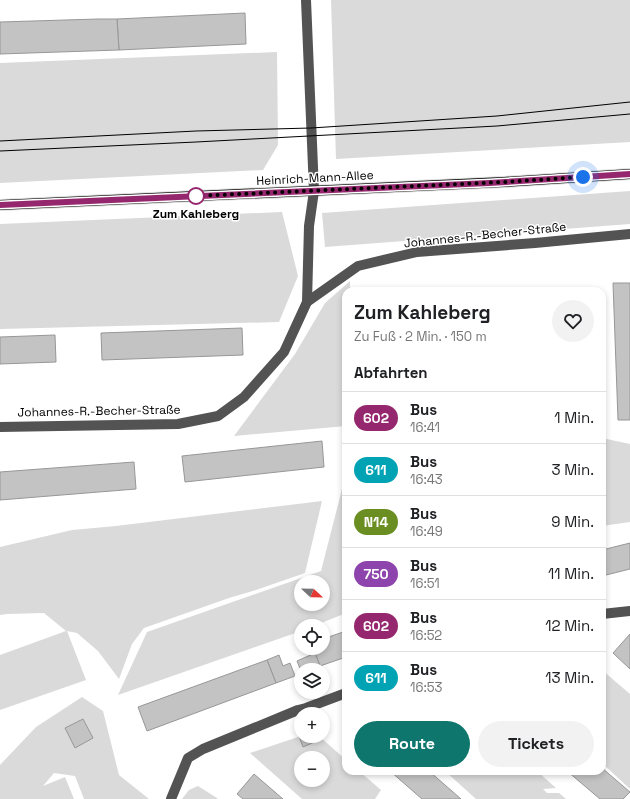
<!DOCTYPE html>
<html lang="de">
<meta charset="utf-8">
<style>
:root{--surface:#fff;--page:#f2f2f2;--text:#202124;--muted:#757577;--line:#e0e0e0;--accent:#0f766e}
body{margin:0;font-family:"Space Grotesk",sans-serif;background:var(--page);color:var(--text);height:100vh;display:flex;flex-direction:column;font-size:15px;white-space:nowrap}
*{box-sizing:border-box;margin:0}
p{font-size:13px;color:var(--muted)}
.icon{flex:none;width:22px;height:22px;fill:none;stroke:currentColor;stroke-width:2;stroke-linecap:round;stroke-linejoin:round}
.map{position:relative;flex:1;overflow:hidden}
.side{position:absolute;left:342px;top:287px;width:264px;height:488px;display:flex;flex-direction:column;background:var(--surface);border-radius:12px;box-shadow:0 2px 6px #0003}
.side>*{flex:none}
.badge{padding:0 8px;border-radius:13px;font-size:14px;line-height:26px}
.needle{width:26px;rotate:112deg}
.controls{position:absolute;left:294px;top:575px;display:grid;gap:8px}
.controls a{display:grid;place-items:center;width:36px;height:36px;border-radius:50%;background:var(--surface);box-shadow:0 2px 6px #0003;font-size:20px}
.you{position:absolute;width:20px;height:20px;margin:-10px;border:3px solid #fff;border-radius:50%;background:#1a73e8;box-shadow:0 0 0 6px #1a73e833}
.map>.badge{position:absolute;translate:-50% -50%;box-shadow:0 0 0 2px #fff}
h2{padding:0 12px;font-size:15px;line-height:36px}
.round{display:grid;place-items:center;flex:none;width:42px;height:42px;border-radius:21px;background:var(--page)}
.headline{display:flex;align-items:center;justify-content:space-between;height:68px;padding:0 12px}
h1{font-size:19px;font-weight:600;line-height:30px}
.cta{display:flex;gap:8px;margin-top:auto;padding:8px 12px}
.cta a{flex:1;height:46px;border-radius:24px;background:var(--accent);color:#fff;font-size:16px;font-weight:600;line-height:46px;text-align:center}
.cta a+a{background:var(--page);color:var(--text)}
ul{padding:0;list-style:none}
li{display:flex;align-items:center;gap:12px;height:52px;padding:0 12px;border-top:1px solid var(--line)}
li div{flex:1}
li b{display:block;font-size:15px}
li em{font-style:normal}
li .badge{min-width:44px;font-weight:700;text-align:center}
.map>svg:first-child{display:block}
</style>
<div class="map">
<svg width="630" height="799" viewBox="0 0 630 799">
<rect width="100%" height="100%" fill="#fff"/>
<g fill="#dadada" fill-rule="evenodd">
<path d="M331,0H630V142L336,159Z"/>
<path d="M277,52L278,145L263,170L0,183V63Z"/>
<path d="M630,191V224L325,247L322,213Z"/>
<path d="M282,212L298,276L279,322L0,329V224Z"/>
<path d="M350,281V291H346V426L234,436L295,354L325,303Z"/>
<path d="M602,438L630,444V522L602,526Z"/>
<path d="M342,489H346V613L314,626H301V631L118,695L147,632L321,571ZM301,582H323V604H301Z"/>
<path d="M322,501L305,573L256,590L229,598L144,628L132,644L119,679L98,651L77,633L67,631L86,680L0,710V655L66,631L44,613L7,614L0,615V547L72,530L116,526Z"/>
<path d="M602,670L630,694V789L602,763Z"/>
<path d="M82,697L103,711L119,775L149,799H84L75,776L54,773L43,786L65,777L74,799H0V765L36,727Z"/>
<path d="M301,736H319L346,760V771H359L381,790L375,799H302L250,753ZM301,758H323V780H301Z"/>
<path d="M445,771H537L556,788L543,789L547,793H559L566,799H476Z"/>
<path d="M198,786L217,798L218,799H182L189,790Z"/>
</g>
<g fill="#c3c3c3" stroke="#979797">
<path d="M245,13L246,44L119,50L117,19Z"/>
<path d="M98,19H117L119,50L0,54V22Z"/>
<path d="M613,283H630V420H618Z"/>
<path d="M520,288V291H494V289Z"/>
<path d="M242,328L243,355L102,360L101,333Z"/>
<path d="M55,335L56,362L0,364V337Z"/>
<path d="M322,441L324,467L185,482L182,456Z"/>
<path d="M134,462L136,489L0,500V472Z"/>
<path d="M630,543V569L602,576V550Z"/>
<path d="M346,631V657L320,666L313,648H323V639Z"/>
<path d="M630,634V669L613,653Z"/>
<path d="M315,653L320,666L311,670H301V671L297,661Z"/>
<path d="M279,655L283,666L290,663L295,676L276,683L267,660Z"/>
<path d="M267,660L276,683L147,731L138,707Z"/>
<path d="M83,719L93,738L75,748L65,728Z"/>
<path d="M301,735V736H317L319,740L303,747L299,736Z"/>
<path d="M602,768L630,792L623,799H600L567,771H602Z"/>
<path d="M390,771H429L461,799H422Z"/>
<path d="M254,774L283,799H243L237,794Z"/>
</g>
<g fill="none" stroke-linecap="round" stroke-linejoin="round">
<defs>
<path id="major" d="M0,205L504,182L630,174"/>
</defs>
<use href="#major" stroke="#dbdbdb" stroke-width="12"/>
<g stroke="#535353" stroke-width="10">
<path d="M306,0L314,191L309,226L307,302"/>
<path d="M0,427L178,424L218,416L244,397L284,352L307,302L358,266L417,252L535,243L630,234"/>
<path d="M602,614L630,611"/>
<path d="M171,799L188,758L203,749L298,710L306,708L346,693"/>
</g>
<use href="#major" stroke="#000" stroke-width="10"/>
<g stroke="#000" stroke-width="1">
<path d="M0,141L196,131L311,128L497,116L630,102"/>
<path d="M0,151L196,142L497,126L630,114"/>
</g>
</g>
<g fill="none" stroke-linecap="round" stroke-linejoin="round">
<defs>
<path id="line" d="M0,205L489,183L630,174"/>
</defs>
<use href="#line" stroke="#fff" stroke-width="9"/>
<use href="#line" stroke="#95276e" stroke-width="6"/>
<path stroke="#000" stroke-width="4" stroke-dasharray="0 7.2" d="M196,196L504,182L583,177"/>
</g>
<circle fill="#fff" stroke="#95276e" stroke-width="2" cx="196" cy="196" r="8"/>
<g text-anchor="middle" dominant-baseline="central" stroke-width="3" stroke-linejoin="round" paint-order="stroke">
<g font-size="12" fill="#000" stroke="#fff">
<text transform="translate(315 178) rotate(-3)">Heinrich-Mann-Allee</text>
<text transform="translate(485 235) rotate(-6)">Johannes-R.-Becher-Straße</text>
<text transform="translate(99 411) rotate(-1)">Johannes-R.-Becher-Straße</text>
</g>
<g font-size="12" font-weight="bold" fill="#000" stroke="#fff">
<text x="196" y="214">Zum Kahleberg</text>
</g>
</g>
</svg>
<div class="controls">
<a><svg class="needle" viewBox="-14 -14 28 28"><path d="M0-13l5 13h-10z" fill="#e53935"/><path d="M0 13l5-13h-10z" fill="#757577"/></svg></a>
<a><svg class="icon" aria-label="locate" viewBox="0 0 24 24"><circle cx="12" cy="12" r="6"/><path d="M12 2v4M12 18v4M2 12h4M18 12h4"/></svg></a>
<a><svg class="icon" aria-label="layers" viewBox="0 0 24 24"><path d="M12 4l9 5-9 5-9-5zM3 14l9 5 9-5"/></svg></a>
<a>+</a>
<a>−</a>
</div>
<div class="you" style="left:583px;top:177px"></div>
<section class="side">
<div class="headline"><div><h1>Zum Kahleberg</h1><p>Zu Fuß · 2 Min. · 150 m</p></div><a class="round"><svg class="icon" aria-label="heart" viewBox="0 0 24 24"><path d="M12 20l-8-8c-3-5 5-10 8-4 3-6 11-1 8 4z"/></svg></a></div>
<h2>Abfahrten</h2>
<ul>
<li><span class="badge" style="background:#95276e;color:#fff">602</span><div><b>Bus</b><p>16:41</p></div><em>1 Min.</em></li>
<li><span class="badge" style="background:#00a3b4;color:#fff">611</span><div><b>Bus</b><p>16:43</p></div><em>3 Min.</em></li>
<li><span class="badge" style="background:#6b8e23;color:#fff">N14</span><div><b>Bus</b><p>16:49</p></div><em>9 Min.</em></li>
<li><span class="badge" style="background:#8e44ad;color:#fff">750</span><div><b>Bus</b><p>16:51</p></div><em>11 Min.</em></li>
<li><span class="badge" style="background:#95276e;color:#fff">602</span><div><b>Bus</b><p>16:52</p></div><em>12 Min.</em></li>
<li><span class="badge" style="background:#00a3b4;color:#fff">611</span><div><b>Bus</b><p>16:53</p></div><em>13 Min.</em></li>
</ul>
<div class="cta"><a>Route</a><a>Tickets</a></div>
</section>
</div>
